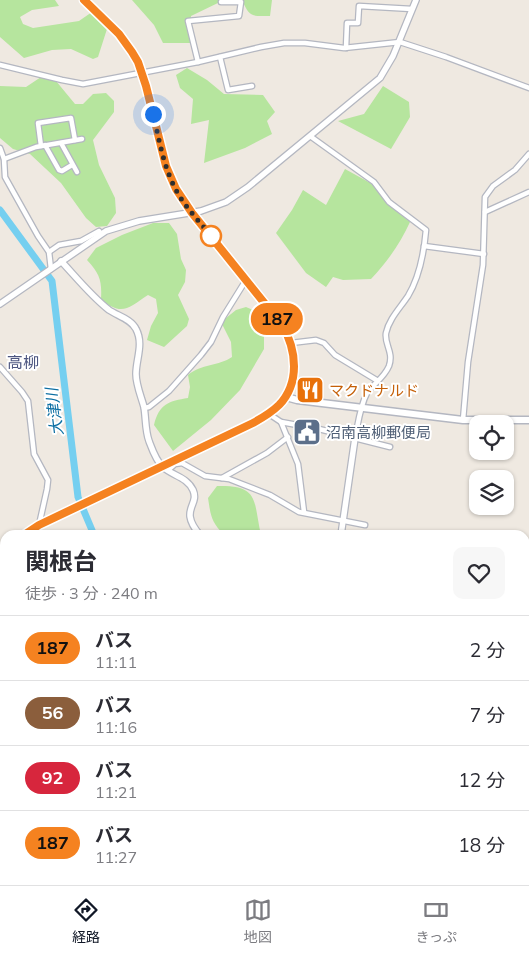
<!DOCTYPE html>
<html lang="ja">
<meta charset="utf-8">
<style>
:root{--surface:#fff;--page:#f7f7f7;--text:#2b2b33;--muted:#7c7c81;--line:#e1e1e2;--accent:#111827}
body{margin:0;font-family:Mulish,"Noto Sans JP",sans-serif;background:var(--page);color:var(--text);height:100vh;display:flex;flex-direction:column;font-size:19px;white-space:nowrap}
*{box-sizing:border-box;margin:0}
p{font-size:16px;color:var(--muted)}
.icon{flex:none;width:28px;height:28px;fill:none;stroke:currentColor;stroke-width:2;stroke-linecap:round;stroke-linejoin:round}
.map{position:relative;flex:1;overflow:hidden}
.details{position:absolute;left:0px;top:530px;width:530px;height:355px;display:flex;flex-direction:column;background:var(--surface);border-radius:15px 15px 0 0;box-shadow:0 1px 4px #0004}
.details>*{flex:none}
.badge{padding:0 10px;border-radius:16px;font-size:18px;line-height:32px}
.fabs{position:absolute;left:469px;top:415px;display:grid;gap:10px}
.fabs a{display:grid;place-items:center;width:45px;height:45px;border-radius:10px;background:var(--surface);box-shadow:0 1px 4px #0004;font-size:25px}
.you{position:absolute;width:25px;height:25px;margin:-12px;border:4px solid #fff;border-radius:50%;background:#1a73e8;box-shadow:0 0 0 8px #1a73e833}
.map>.badge{position:absolute;translate:-50% -50%;box-shadow:0 0 0 2px #fff}
.round{display:grid;place-items:center;flex:none;width:52px;height:52px;border-radius:10px;background:var(--page)}
.head{display:flex;align-items:center;justify-content:space-between;height:85px;padding:0 25px}
h1{font-size:24px;font-weight:700;line-height:38px}
ul{padding:0;list-style:none}
li{display:flex;align-items:center;gap:15px;height:65px;padding:0 25px;border-top:1px solid var(--line)}
li div{flex:1}
li b{display:block;font-size:19px}
li em{font-style:normal}
li .badge{min-width:55px;font-weight:700;text-align:center}
.menu{display:flex;justify-content:space-around;align-items:center;height:70px;border-top:1px solid var(--line);background:var(--surface);font-size:14px;color:var(--muted)}
.menu a{display:grid;justify-items:center;gap:2px}
.menu .on{color:var(--accent)}
.map>svg:first-child{display:block}
</style>
<div class="map">
<svg width="529" height="885" viewBox="0 0 529 885">
<rect width="100%" height="100%" fill="#efe9e1"/>
<path fill="#f0e6d1" d="M138,880H250L248,885H129Z"/>
<g fill="#b6e59e">
<path d="M0,0H55L59,6L32,10L20,17L23,24L33,28L79,21L92,12L107,29L98,57L93,59L71,49L52,50L24,58L0,37Z"/>
<path d="M132,0H230L220,2L191,16V43H163L154,25Z"/>
<path d="M242,0H272L270,16C252,16 250,18 242,0Z"/>
<path d="M187,68L207,80L224,94L263,95L275,112L267,121L272,134L245,148L204,163L209,120L191,124L193,99L180,88L176,75Z"/>
<path d="M41,77L56,81L75,104H83L93,94L106,93L114,101V112L93,140L99,165L115,198L116,213L107,226L96,227L86,218L61,183L30,154L13,149L0,138V86L26,87Z"/>
<path d="M383,86L409,102L410,117L391,149L338,121L364,114Z"/>
<path d="M345,169L374,185L389,205L410,222C400,244 387,262 371,279L343,280L333,277L326,287L306,273L276,233L292,210L303,190L326,205Z"/>
<path d="M153,223H169L177,234L181,259L186,270L185,282L178,295L189,319L187,326L164,347L147,340L151,326L158,313L156,299L148,295C128,308 122,317 101,299C102,281 100,274 87,260L96,248L122,235Z"/>
<path d="M246,307L260,313L264,329V349L240,390L211,420L173,451L154,425C159,404 169,401 188,398L190,387L188,375C201,364 219,366 232,357L231,342L221,322L236,310Z"/>
<path d="M217,486C260,485 253,500 261,535H224C211,521 211,517 208,498Z"/>
<rect x="318" y="880" width="46" height="5"/>
</g>
<g fill="none" stroke-linecap="round" stroke-linejoin="round">
<g stroke="#75cff0" stroke-width="7">
<path d="M0,210L52,281L78,497L94,535"/>
<path d="M88,885L91,880"/>
</g>
<path stroke="#c9c8cc" stroke-width="11" d="M525,622L529,624"/>
<path stroke="#c9c8cc" stroke-width="26" d="M488,880V885"/>
<defs>
<g id="minor">
<path d="M346,48L347,23H358L359,6L412,9"/>
<path d="M220,57L228,90L252,86"/>
<path d="M198,62L188,21L239,16L241,2H221"/>
<path d="M0,65L62,80L83,84L198,62L261,47L284,43H305L344,48L400,42L446,57L529,88"/>
<path d="M310,136L374,182L389,202L426,230C424,253 420,276 408,296C400,308 389,319 386,333C384,344 394,352 389,366C384,378 374,383 367,393C360,406 358,424 355,438"/>
<path d="M61,143L77,172"/>
<path d="M45,145L59,170L62,171L72,165"/>
<path d="M41,146L38,123L71,118L75,140"/>
<path d="M0,148L4,159L5,177L38,236L49,252L51,269"/>
<path d="M4,159L36,147L82,139"/>
<path d="M485,212L529,192"/>
<path d="M424,246L484,254"/>
<path d="M49,252L59,245L81,241L99,231L101,234"/>
<path d="M291,343L316,340L324,343L335,355L378,381"/>
<path d="M0,367L22,392L28,401L34,454L48,480L47,489L39,525"/>
<path d="M144,408L149,407L169,391L201,355L211,342L223,317L246,280"/>
<path d="M269,414L281,422L319,429L390,447"/>
<path d="M463,420L468,362L483,265L485,197L493,186L515,170L529,154"/>
<path d="M281,422L298,464L304,512"/>
<path d="M168,470L175,464L182,463L205,476L229,479L270,495L299,512L365,525"/>
<path d="M222,478L267,453L288,437"/>
<path d="M34,528L37,535"/>
<path d="M0,613L4,617L5,616"/>
<path d="M0,723L5,727"/>
<path d="M0,775H5"/>
<path d="M34,880V885"/>
<path d="M46,885L50,880"/>
<path d="M71,885L74,880"/>
</g>
<g id="tertiary">
<path d="M61,261C76,277 91,296 109,310C118,316 131,319 136,329C144,344 136,359 136,374C136,385 141,396 144,407C146,418 145,430 149,441C152,449 156,461 163,467C173,476 187,477 193,490C200,506 178,509 200,535"/>
<path d="M0,304L106,231L139,221L201,211L226,202L248,187L380,78L393,56L416,0"/>
<path d="M341,535L355,438"/>
<path d="M270,885L272,880"/>
</g>
<path id="secondary" d="M286,397L297,400L463,420H529"/>
<g id="primary">
<path d="M24,535L39,525L253,423C262,418 271,413 279,405C301,383 297,350 282,325L192,213L176,189L166,166L146,86L138,62L132,52L119,34L84,0"/>
<path d="M0,563L5,555"/>
</g>
</defs>
<use href="#minor" stroke="#b4b7c1" stroke-width="7"/>
<use href="#tertiary" stroke="#b4b7c1" stroke-width="8"/>
<use href="#secondary" stroke="#b4b7c1" stroke-width="9"/>
<use href="#primary" stroke="#c9c9c9" stroke-width="9"/>
<use href="#minor" stroke="#fff" stroke-width="4.5"/>
<use href="#tertiary" stroke="#fff" stroke-width="5.5"/>
<use href="#secondary" stroke="#fff" stroke-width="6"/>
<use href="#primary" stroke="#f2d163" stroke-width="7"/>
</g>
<g fill="none" stroke-linecap="round" stroke-linejoin="round">
<defs>
<path id="line" d="M24,535L39,525L253,423C262,418 271,413 279,405C300,383 297,350 282,325L192,213L176,189L166,166L146,86L138,62L132,52L119,34L84,0"/>
</defs>
<use href="#line" stroke="#fff" stroke-width="11"/>
<use href="#line" stroke="#f58220" stroke-width="8"/>
<path stroke="#2e2e2e" stroke-width="5" stroke-dasharray="0 9" d="M153,114C159,138 163,165 175,188C184,206 199,221 212,237L211,236"/>
</g>
<defs>
<symbol id="restaurant-square" viewBox="-11 -11 22 22"><rect x="-9" y="-9" width="18" height="18" rx="4" fill="#e8710a" stroke="#fff"/><path d="M-5-6h1v4h1v-4h1v4h1v-4h1v5L-1.5 .5V6h-2V.5L-5-1ZM5-6V6H3V1.5H1.5Q1.5-4 5-6Z" fill="#fff"/></symbol>
<symbol id="civic-square" viewBox="-11 -11 22 22"><rect x="-9" y="-9" width="18" height="18" rx="4" fill="#5c6f8a" stroke="#fff"/><path d="M-.6-6.5H3V-4.5H.6V-3L4-1V1h2V6H-6V1h2V-1L-.6-3ZM-1.2 2.5V6h2.4V2.5Z" fill="#fff"/></symbol>
</defs>
<g fill-rule="evenodd">
<use href="#restaurant-square" x="294" y="374" width="32" height="32"/>
<use href="#civic-square" x="291" y="416" width="32" height="32"/>
</g>
<circle fill="#fff" stroke="#f58220" stroke-width="2.5" cx="211" cy="236" r="10"/>
<g text-anchor="middle" dominant-baseline="central" stroke-width="4" stroke-linejoin="round" paint-order="stroke">
<g font-size="15" fill="#c56008" stroke="#fff" text-anchor="start">
<text x="329" y="390">マクドナルド</text>
</g>
<g font-size="15" fill="#4e5e75" stroke="#fff" text-anchor="start">
<text x="326" y="432">沼南高柳郵便局</text>
</g>
<g font-size="16" fill="#4d5680" stroke="#fff">
<text x="23" y="362">高柳</text>
</g>
<g font-size="16" font-style="italic" fill="#0d6fa3" stroke="#fff">
<text transform="translate(54 412) rotate(-97)">大津川</text>
</g>
</g>
</svg>
<div class="fabs">
<a><svg class="icon" aria-label="locate" viewBox="0 0 24 24"><circle cx="12" cy="12" r="6"/><path d="M12 2v4M12 18v4M2 12h4M18 12h4"/></svg></a>
<a><svg class="icon" aria-label="layers" viewBox="0 0 24 24"><path d="M12 4l9 5-9 5-9-5zM3 14l9 5 9-5"/></svg></a>
</div>
<div class="you" style="left:153px;top:114px"></div>
<b class="badge" style="left:277px;top:319px;background:#f58220;color:#111">187</b>
<section class="details">
<div class="head"><div><h1>関根台</h1><p>徒歩 · 3 分 · 240 m</p></div><a class="round"><svg class="icon" aria-label="heart" viewBox="0 0 24 24"><path d="M12 20l-8-8c-3-5 5-10 8-4 3-6 11-1 8 4z"/></svg></a></div>
<ul>
<li><span class="badge" style="background:#f58220;color:#111">187</span><div><b>バス</b><p>11:11</p></div><em>2 分</em></li>
<li><span class="badge" style="background:#8b5e3c;color:#fff">56</span><div><b>バス</b><p>11:16</p></div><em>7 分</em></li>
<li><span class="badge" style="background:#d7263d;color:#fff">92</span><div><b>バス</b><p>11:21</p></div><em>12 分</em></li>
<li><span class="badge" style="background:#f58220;color:#111">187</span><div><b>バス</b><p>11:27</p></div><em>18 分</em></li>
</ul>
</section>
</div>
<nav class="menu">
<a class="on"><svg class="icon" aria-label="directions" viewBox="0 0 24 24"><path d="M12 3l9 9-9 9-9-9zM9 14v-3h6M13 9l2 2-2 2"/></svg>経路</a>
<a><svg class="icon" aria-label="map" viewBox="0 0 24 24"><path d="M3 6l6-2 6 2 6-2v14l-6 2-6-2-6 2zM9 4v14M15 6v14"/></svg>地図</a>
<a><svg class="icon" aria-label="tickets" viewBox="0 0 24 24"><path d="M3 7h18v10H3zM15 7v10"/></svg>きっぷ</a>
</nav>
